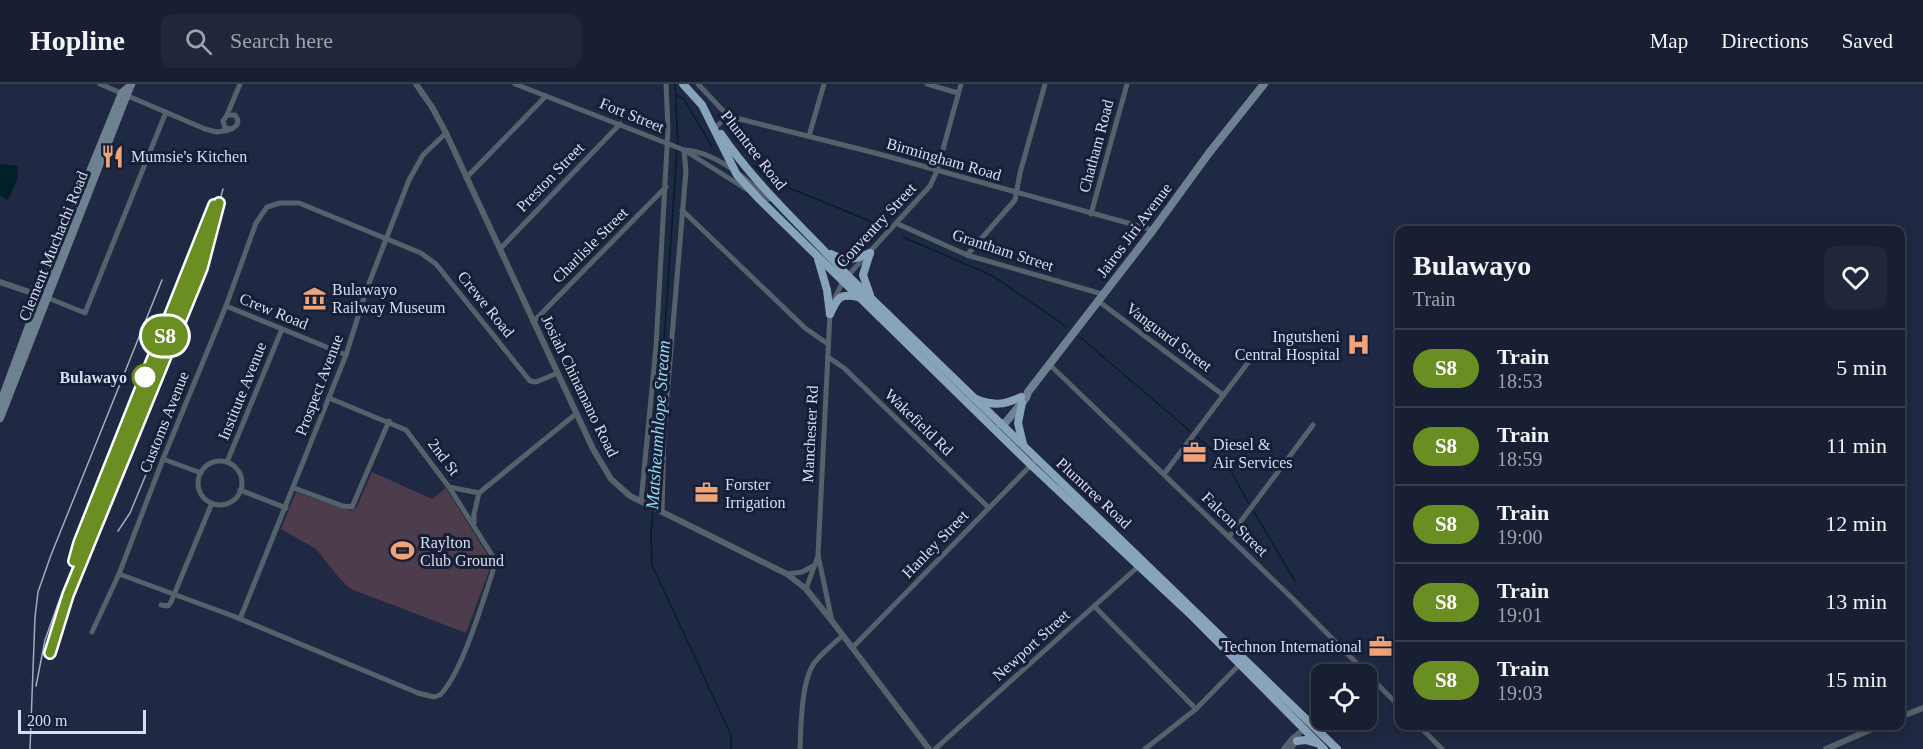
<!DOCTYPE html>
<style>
:root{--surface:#181f32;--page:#21273a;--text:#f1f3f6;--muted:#9fa2ac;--line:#363d4d}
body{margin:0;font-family:Georgia,serif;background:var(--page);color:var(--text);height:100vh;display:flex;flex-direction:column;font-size:22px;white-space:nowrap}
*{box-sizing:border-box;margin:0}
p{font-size:20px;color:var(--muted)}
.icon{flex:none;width:33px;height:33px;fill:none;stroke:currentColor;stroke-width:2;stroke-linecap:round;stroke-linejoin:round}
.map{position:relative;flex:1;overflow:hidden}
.drawer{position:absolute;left:1395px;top:142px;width:510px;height:504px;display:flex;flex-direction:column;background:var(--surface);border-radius:12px;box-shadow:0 3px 15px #0003,0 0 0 2px var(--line)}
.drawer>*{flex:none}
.badge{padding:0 12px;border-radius:20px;font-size:21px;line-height:39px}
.controls{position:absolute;left:1311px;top:580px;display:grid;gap:12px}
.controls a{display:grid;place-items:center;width:66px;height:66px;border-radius:12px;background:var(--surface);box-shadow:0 3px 15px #0003,0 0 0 2px var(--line);font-size:30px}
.scale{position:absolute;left:18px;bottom:15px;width:128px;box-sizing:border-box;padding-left:6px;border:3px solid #d7deef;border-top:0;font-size:16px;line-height:21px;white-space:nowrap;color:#d7deef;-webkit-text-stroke:4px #171f38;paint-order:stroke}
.map>.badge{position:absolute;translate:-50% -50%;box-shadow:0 0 0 3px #fff}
.round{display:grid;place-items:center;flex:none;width:63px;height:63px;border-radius:12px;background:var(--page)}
.summary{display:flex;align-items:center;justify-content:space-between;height:102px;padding:0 18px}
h1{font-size:28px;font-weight:800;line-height:45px}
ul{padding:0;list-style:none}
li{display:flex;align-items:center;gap:18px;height:78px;padding:0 18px;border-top:2px solid var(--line)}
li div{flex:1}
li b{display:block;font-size:22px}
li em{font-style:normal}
li .badge{min-width:66px;font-weight:700;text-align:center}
header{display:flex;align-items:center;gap:36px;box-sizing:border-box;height:84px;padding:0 30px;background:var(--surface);border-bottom:2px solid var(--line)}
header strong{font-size:28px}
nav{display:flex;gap:33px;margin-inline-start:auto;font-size:21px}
.search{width:420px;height:54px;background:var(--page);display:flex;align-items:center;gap:15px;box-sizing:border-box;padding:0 21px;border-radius:12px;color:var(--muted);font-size:22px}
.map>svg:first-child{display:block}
</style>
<header>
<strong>Hopline</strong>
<div class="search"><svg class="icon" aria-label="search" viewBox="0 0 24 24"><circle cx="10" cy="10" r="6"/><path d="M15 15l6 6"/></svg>Search here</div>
<nav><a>Map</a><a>Directions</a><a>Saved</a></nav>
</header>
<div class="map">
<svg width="1923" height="665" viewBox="0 0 1923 665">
<rect width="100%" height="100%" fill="#202943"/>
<path fill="#4c3c4c" d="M372,388L432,415L446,404L487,470L489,487L466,549L351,505L341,496L316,465L281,445L296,408L352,427L357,423Z"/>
<path fill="#002027" d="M0,80L18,82L17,96L8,116L0,112Z"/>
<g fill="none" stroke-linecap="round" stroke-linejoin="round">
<g stroke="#002027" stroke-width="1.5">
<path d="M675,0L678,62"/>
<path d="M676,11L684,15L712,63"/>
<path d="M753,81L768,95L877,140"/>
<path d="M903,153L993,192L1067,243"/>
<path d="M1080,253L1190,347"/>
<path d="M1197,353L1226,378L1249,420"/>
<path d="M653,421L677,66"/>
<path d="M653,425L651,450L652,481L731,651V665"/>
<path d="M1254,428L1295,497"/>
</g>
<g stroke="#55626c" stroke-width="5">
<path d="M100,0L205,45L217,48L229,46"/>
<path d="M515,0L684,66L746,105"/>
<path d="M698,0L728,32"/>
<path d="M927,0L958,9"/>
<path d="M227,31H235L238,36L237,41L232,45L225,44L223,37L227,31L240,0"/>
<path d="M728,32L879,70L1153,146"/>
<path d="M716,43L728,32"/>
<path d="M809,52L824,0"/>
<path d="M685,66C717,68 747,96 769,115"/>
<path d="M466,94L546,12"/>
<path d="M682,126L805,244L828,260"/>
<path d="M1091,130L1127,0"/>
<path d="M898,140L967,171L1102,210"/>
<path d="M500,165L620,40"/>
<path d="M967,171L1015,116L1020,89L1045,0"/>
<path d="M48,214L85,229L166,28"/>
<path d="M1097,216L1223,311"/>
<path d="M832,220L843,197L930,102L937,87L961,0"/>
<path d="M226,222L346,271"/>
<path d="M830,229L818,471L832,537"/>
<path d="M533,238L666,103"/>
<path d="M828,273L844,284L989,424"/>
<path d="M1049,280L1293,515L1400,623"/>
<path d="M163,375L201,389"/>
<circle cx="220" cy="399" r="22"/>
<path d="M227,378L282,245"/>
<path d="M1164,390L1256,268"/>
<path d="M449,403L479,409"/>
<path d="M294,404L343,422L352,423L389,337"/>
<path d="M240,406L286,424"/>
<path d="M641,418L656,263L668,45L666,0"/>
<path d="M662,428L664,348L686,87L684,66"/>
<path d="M474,439V430L479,409L577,329"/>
<path d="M1229,453L1313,341"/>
<path d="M119,490L233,532L418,609L434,613L440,611C461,591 482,520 492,490L494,482L492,471L449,403L406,346L329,314"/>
<path d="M787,490L802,488L815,481"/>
<path d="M806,505L818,472"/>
<path d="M161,521L168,522L171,518L212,419"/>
<path d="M1094,522L1196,625"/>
<path d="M240,535L346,271L366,207L409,96L423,71L446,49"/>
<path d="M92,548L119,490L163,375L226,222L256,139L267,123L280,119H299L421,169L436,180L530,297L536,298L558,289"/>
<path d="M852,564L1033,379"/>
<path d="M1419,642L1442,665"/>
<path d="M800,665C801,642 801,596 815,578C823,568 833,560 842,552"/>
<path d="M935,665L1141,480"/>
<path d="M1145,665L1196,625L1241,579"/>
</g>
<g stroke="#55626c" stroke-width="6">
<path d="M416,0L432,23L446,49L593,365L611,395L630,412L787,490L806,505L832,537L929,665"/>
<path d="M0,198L44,213"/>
<path d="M1900,633L1923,624"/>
<path d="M1284,665L1293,654L1303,646"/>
<path d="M1290,665L1299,654"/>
<path d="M1826,665L1879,642"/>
</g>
<g stroke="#6d8191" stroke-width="8">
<path d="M0,320L49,188L122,9L131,1"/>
<path d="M0,334L131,0"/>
<path d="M1000,340L1006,338L1026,314L1028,308L1153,146L1209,69L1264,0"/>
</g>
<g stroke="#87a4ba" stroke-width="8">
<path d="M683,0L702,21L737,91L759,115L1031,381L1189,529L1324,665"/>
<path d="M721,50C757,103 805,145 848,192L1337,665"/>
<path d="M831,170C846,177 854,176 870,169"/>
<path d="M818,175L827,206L830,230"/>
<path d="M870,211L863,191L870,169"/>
<path d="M830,230C838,214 839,209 858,213"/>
<path d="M976,315C993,322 1004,321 1021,313"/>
<path d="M1022,319L1018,339L1023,360"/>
<path d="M1297,657L1306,656L1316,659"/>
</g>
<g stroke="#a4abbf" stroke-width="1.5">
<path d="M103,442L146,336"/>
<path d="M118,447L130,429L164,347"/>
<path d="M63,538L104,434"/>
<path d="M36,602L45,556L59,517L215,135L223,105"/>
<path d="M30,665L35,533L38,508L51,471L162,196"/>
</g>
</g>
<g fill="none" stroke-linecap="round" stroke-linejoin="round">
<defs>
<path id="line" d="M50,569L68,511L202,184L219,119L74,477L79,459L214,121"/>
</defs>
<use href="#line" stroke="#fff" stroke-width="14"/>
<use href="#line" stroke="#6b8e23" stroke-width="9"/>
</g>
<defs>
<symbol id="restaurant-bare" viewBox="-9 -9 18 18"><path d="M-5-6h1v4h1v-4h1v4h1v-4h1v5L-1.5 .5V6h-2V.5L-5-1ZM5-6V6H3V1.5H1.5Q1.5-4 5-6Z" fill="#efa378" stroke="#171f38" stroke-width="2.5" paint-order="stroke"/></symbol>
<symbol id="museum-bare" viewBox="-9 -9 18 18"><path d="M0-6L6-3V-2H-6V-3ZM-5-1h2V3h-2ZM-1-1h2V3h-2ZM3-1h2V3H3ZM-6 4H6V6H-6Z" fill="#efa378" stroke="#171f38" stroke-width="2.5" paint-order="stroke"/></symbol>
<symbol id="hospital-bare" viewBox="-9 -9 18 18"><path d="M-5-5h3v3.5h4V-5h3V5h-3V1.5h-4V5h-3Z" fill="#efa378" stroke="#171f38" stroke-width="2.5" paint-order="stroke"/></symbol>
<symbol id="office-bare" viewBox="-9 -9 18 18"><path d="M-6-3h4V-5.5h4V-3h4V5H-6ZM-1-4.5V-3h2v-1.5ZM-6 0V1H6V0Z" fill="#efa378" stroke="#171f38" stroke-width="2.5" paint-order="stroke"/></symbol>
<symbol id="stadium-bare" viewBox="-9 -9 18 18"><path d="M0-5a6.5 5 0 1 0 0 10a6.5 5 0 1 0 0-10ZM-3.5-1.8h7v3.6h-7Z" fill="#efa378" stroke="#171f38" stroke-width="2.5" paint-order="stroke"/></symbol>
</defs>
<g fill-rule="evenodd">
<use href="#restaurant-bare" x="96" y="56" width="33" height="33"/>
<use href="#museum-bare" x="298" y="198" width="33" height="33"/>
<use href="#hospital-bare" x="1342" y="244" width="33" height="33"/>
<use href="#office-bare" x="1178" y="352" width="33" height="33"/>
<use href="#office-bare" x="690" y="392" width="33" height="33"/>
<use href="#stadium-bare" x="386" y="450" width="33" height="33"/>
<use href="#office-bare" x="1364" y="546" width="33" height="33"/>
</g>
<circle fill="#fff" stroke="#6b8e23" stroke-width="3" cx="145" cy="293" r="12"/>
<g text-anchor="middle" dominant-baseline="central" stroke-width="6" stroke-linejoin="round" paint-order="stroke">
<g font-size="16" fill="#d7deef" stroke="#171f38">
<text transform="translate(632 31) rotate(22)">Fort Street</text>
<text transform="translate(1096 62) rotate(-75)">Chatham Road</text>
<text transform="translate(754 66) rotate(52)">Plumtree Road</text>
<text transform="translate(944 75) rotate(16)">Birmingham Road</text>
<text transform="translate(550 93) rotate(-46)">Preston Street</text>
<text transform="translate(876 141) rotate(-47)">Conventry Street</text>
<text transform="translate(1134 146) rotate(-53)">Jairos Jiri Avenue</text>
<text transform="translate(590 161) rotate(-45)">Charlisle Street</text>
<text transform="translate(53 162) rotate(-68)">Clement Muchachi Road</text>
<text transform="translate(1003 166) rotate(18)">Grantham Street</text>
<text transform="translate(486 220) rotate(51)">Crewe Road</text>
<text transform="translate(274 227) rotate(22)">Crew Road</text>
<text transform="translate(1169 253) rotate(37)">Vanguard Street</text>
<text transform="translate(319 301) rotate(-69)">Prospect Avenue</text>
<text transform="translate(580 302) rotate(64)">Josiah Chinamano Road</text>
<text transform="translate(242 307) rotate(-68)">Institute Avenue</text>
<text transform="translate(164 338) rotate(-68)">Customs Avenue</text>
<text transform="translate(919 338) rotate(44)">Wakefield Rd</text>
<text transform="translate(810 350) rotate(-87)">Manchester Rd</text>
<text transform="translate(444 373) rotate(53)">2nd St</text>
<text transform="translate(1094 409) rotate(43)">Plumtree Road</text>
<text transform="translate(1235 440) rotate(44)">Falcon Street</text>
<text transform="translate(935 460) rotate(-46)">Hanley Street</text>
<text transform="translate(1031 561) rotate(-42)">Newport Street</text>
</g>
<g font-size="16" fill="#d7deef" stroke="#171f38" text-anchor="start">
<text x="131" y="72">Mumsie's Kitchen</text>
<text x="332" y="205">Bulawayo<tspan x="332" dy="18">Railway Museum</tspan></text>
<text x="1340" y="252" text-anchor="end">Ingutsheni<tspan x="1340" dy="18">Central Hospital</tspan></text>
<text x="1213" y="360">Diesel &amp;<tspan x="1213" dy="18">Air Services</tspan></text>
<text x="725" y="400">Forster<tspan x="725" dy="18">Irrigation</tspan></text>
<text x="420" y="458">Raylton<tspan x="420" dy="18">Club Ground</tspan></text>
<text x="1362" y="562" text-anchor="end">Technon International</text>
</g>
<g font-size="16" font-weight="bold" fill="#d7deef" stroke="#171f38" text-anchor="end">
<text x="127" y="293">Bulawayo</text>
</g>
<g font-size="18" font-style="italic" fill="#96d9e9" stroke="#171f38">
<text transform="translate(658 341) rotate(-86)">Matsheumhlope Stream</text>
</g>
</g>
</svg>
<div class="controls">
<a><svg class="icon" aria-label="locate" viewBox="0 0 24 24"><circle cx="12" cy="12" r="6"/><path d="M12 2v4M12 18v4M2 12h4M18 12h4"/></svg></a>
</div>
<div class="scale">200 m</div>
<b class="badge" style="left:165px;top:252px;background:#6b8e23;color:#fff">S8</b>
<section class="drawer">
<div class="summary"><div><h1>Bulawayo</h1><p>Train</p></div><a class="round"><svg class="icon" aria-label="heart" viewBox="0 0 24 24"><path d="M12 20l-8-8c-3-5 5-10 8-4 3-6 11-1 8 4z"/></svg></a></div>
<ul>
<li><span class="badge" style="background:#6b8e23;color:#fff">S8</span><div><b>Train</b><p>18:53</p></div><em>5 min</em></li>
<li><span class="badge" style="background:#6b8e23;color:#fff">S8</span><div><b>Train</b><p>18:59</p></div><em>11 min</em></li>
<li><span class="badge" style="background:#6b8e23;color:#fff">S8</span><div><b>Train</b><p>19:00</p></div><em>12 min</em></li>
<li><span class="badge" style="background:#6b8e23;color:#fff">S8</span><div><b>Train</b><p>19:01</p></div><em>13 min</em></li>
<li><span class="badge" style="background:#6b8e23;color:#fff">S8</span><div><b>Train</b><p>19:03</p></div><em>15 min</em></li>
</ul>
</section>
</div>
